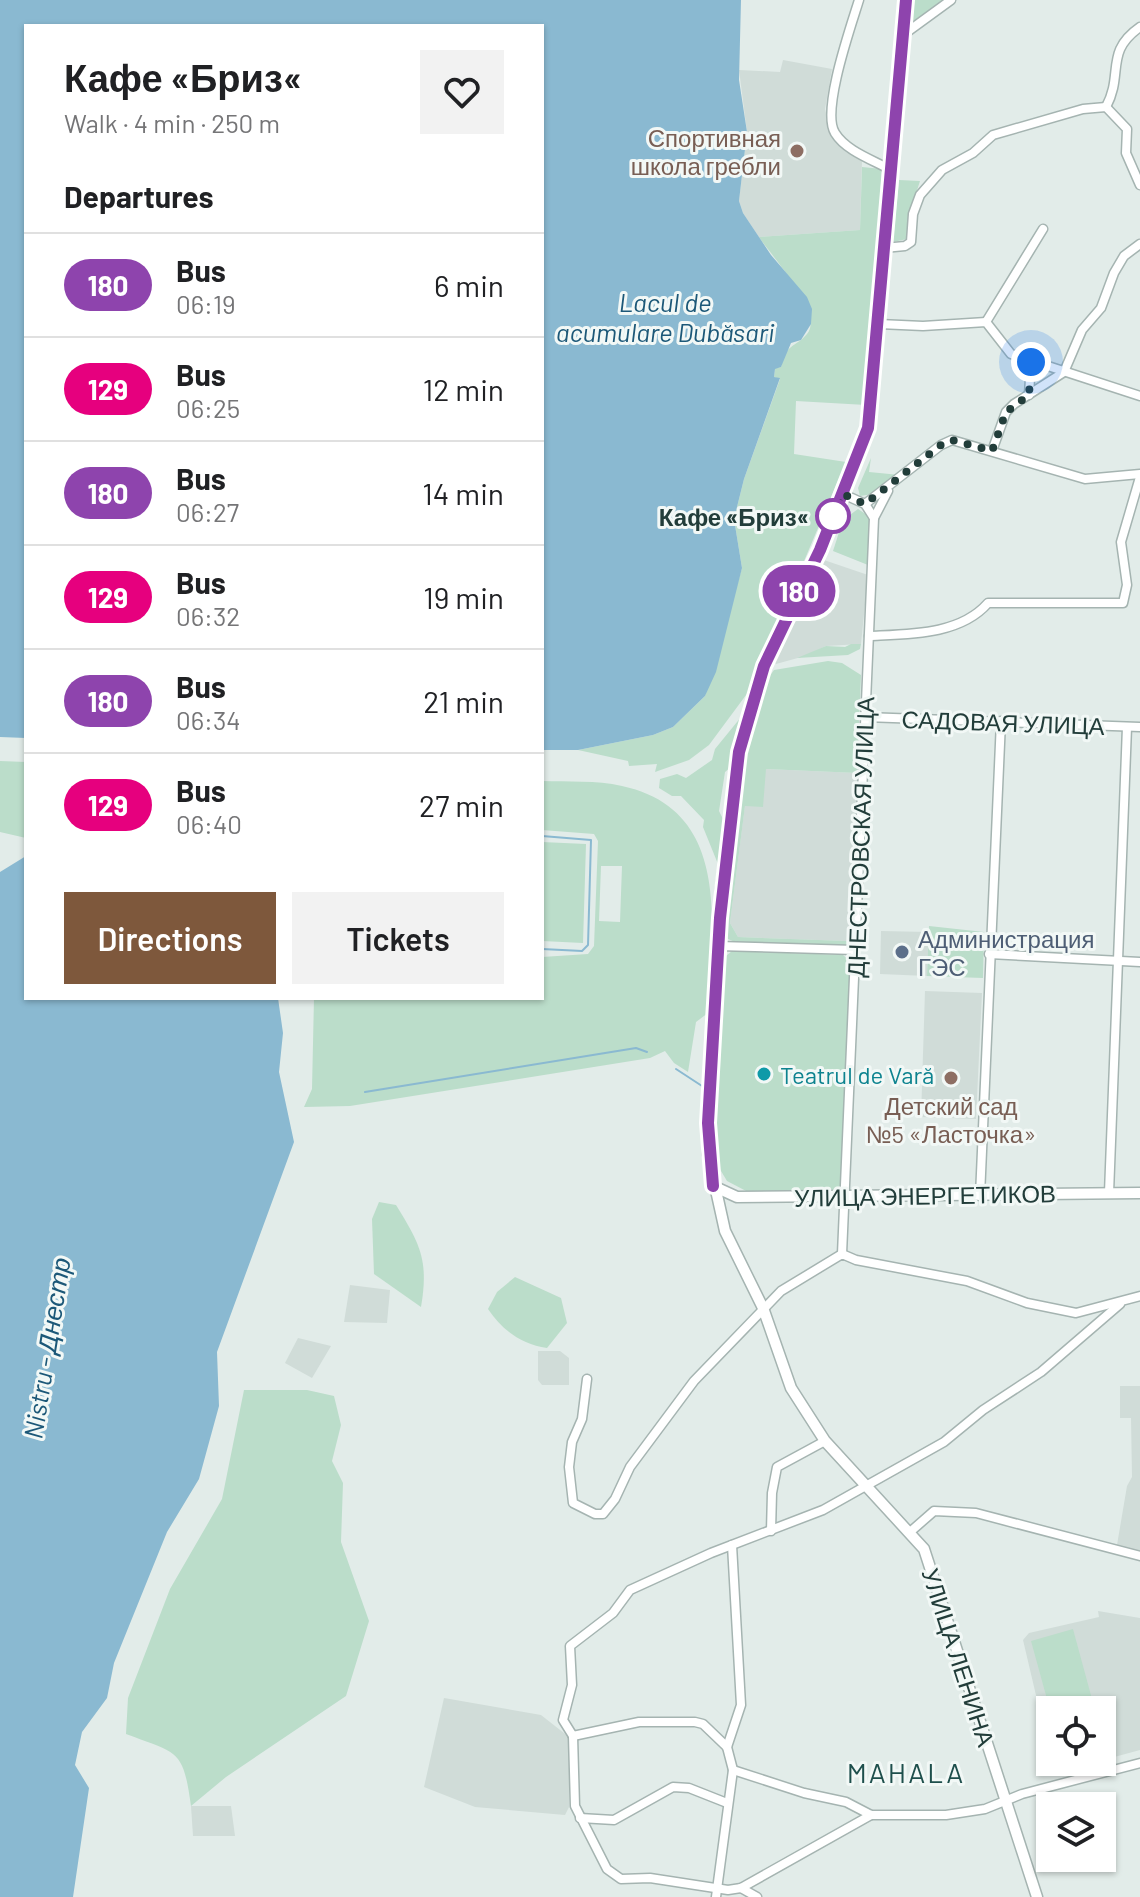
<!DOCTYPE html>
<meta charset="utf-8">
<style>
:root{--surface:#fff;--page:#f2f2f2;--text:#202124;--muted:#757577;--line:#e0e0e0;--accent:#7e583c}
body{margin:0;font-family:Barlow,sans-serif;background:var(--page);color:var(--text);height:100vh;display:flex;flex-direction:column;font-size:30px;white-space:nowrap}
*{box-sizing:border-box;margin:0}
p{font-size:26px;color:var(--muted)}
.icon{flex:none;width:44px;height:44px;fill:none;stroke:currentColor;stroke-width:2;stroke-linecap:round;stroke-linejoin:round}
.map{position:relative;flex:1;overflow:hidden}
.side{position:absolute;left:24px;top:24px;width:520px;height:976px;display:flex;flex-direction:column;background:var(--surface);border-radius:0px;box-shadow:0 2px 6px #0004}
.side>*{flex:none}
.badge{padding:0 16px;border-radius:26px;font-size:28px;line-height:52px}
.tools{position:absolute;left:1036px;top:1696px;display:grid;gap:16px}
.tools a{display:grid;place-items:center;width:80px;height:80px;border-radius:0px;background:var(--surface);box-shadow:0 2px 6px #0004;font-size:40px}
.you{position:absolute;width:40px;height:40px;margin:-20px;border:6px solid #fff;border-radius:50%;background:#1a73e8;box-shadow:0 0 0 12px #1a73e833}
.map>.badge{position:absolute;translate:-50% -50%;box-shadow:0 0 0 4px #fff}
h2{padding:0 40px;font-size:30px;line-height:72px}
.round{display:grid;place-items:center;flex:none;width:84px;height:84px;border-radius:0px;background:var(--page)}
.head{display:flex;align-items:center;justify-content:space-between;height:136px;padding:0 40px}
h1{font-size:38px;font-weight:600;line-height:60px}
.primary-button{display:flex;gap:16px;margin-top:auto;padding:16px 40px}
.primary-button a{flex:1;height:92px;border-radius:0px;background:var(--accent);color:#fff;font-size:32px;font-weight:600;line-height:92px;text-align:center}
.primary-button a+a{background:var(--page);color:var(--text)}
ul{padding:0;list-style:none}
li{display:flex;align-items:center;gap:24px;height:104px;padding:0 40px;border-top:2px solid var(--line)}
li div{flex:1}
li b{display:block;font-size:30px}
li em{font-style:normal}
li .badge{min-width:88px;font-weight:700;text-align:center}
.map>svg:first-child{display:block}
</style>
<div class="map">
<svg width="1140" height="1897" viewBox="0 0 1140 1897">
<rect width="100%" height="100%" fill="#e2ece9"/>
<g fill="#d0dcd8">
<path d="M783,60L832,69L825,109L834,141L862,161L860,230L759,237L743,213L739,201L747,132L739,70L780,72Z"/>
<path d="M821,559L868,575L861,644L826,646L805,656L776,664L774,661L806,599Z"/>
<path d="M766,769L857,773L851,939L847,941L738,937L730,923L745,805Z"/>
<path d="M881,931L929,932L927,976L880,974Z"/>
<path d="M925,991L982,993L976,1119L921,1117Z"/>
<path d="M350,1285L390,1290L387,1323L344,1322Z"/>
<path d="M298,1338L331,1346L312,1378L285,1363Z"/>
<path d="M538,1351H560L569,1358V1385H542L538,1380Z"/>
<path d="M1120,1386H1140V1552L1117,1545L1127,1486L1132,1477L1131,1418H1120Z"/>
<path d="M1098,1611L1140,1618V1750L1107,1759L1108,1736L1106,1723L1102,1724V1710H1050V1739H1041L1039,1708L1023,1640L1029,1633L1099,1617Z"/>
<path d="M444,1698L541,1715L569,1737V1807L565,1815L475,1807L424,1787Z"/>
<path d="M191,1806H231L235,1836H193Z"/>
</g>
<g fill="#bbddca" fill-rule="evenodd">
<path d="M913,0H943V2L911,26Z"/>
<path d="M862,167L882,169L866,405L796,401L794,454L846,462L749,691L709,745L689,760L655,772L657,764L629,766L628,761L578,750L653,735L673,727L705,696L742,568L734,519L744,479L780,379L774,377L775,368L781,367C788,341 794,349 807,334C825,314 770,254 759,237L860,230Z"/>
<path d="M899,180L920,181L909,215L907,239L893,242Z"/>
<path d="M871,458L869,472L900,475L873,494L860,496L858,488Z"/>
<path d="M858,509L870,517L868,565L833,551L843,520Z"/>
<path d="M851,644H861L860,649L848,655L797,658L826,646L845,647Z"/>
<path d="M828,661L842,663L861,675L857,773L766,769L763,807L745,806L730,923L738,937L847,941L845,946L735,942L728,939L722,927C729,859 732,724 774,670Z"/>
<path d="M746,711L732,766L725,772L719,811L725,823L720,869L703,827L704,820L681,796H672L659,788L660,779L677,774L686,778L712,760L715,749Z"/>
<path d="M0,761L26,762V838L0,832Z"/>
<path d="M542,781C568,782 596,780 622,786C733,810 712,927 708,1013L696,1022L688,1072L674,1063L665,1051L650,1058L350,1106L304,1107L312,1089L314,998H542V957L588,954L594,946L598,841L594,834L542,830ZM601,866H622L620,922L599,921Z"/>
<path d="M542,842L586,844L583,943L542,941Z"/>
<path d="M929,926L984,932L983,978L927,976Z"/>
<path d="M732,951L843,955L850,961L843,1187L838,1191L748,1192L727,1181L715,1161L721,960Z"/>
<path d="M379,1202L396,1205C420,1244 429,1260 421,1307L374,1274L372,1219Z"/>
<path d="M515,1277L561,1298L567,1323L547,1348C521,1344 502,1330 488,1309L497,1292Z"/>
<path d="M244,1390H307L334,1396L341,1425L332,1461L343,1483L341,1542L369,1621L346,1696L226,1777L191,1806C183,1749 179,1754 126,1734L128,1698L170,1589L222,1499Z"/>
<path d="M1073,1629L1095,1710H1050L1031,1641Z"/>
</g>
<g fill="#8ab9d1">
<path d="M0,0H741L739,80L747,132L739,201L743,213L771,255L807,297L812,309L811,324L801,340L791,343L781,367L775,369L774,377L780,378L744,479L734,519L742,568L716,672L705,696L673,727L653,735L578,750H542V26H26V738L0,737Z"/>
<path d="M26,856V998H278L283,1033L279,1072L294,1142L217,1352L219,1406L199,1479L167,1532L114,1663L107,1698L82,1732L75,1765L89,1788L73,1897H0V872Z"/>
</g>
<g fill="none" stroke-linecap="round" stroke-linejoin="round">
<g stroke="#8ab9d1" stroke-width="2">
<path d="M542,836L591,840L588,945L582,951L542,949"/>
<path d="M676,1069L702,1086L703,1100"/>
<path d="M365,1092L636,1048L647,1052"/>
</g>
<defs>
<g id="minor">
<path d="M859,0C851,26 821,111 835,133C846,151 873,160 891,170"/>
<path d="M903,35L951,0"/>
<path d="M1106,107C1124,74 1104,52 1140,27"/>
<path d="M1106,107L1127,129L1126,153L1140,185"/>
<path d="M884,248L905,246L911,242L913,214L920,195L942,170L973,153L993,135L1083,109L1106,107"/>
<path d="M986,322L1043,229"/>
<path d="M879,324L923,326L986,322L1011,354L1140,396"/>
<path d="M1029,395L1031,362"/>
<path d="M992,451L1006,412L1014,404L1064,372L1082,330L1101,308L1114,273L1124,256L1140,244"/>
<path d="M865,504L941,445L952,440L1085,479L1140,474"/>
<path d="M874,518L888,491"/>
<path d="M869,636C910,634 960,635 988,603H1123L1127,585L1121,542L1140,477"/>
<path d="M865,717L1140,727"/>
<path d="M718,946L855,950"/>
<path d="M989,954L1140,962"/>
<path d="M1109,1193L1127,727"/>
<path d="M980,1196L1001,721"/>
<path d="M842,1254L874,518L865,504L843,494"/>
<path d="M587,1379L582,1419L572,1442L569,1467L573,1503L595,1514H603L615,1499L630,1467L694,1381L781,1291L842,1254L856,1260L967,1281L1027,1303L1076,1313L1140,1296"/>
<path d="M771,1531L772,1493L777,1467L825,1441"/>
<path d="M910,1532L934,1511L976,1513L1140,1556"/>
<path d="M573,1736L563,1720L572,1685L570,1646L613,1613L630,1590L711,1553L823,1510L944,1442L983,1410L1041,1372L1120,1304"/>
<path d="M573,1736L575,1806L607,1869L621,1879L650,1878L728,1890L741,1888L871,1815"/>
<path d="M573,1736L639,1722H695L703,1724L727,1747"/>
<path d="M733,1770L804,1793L846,1802L871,1815H946L985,1809L1022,1794L1140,1763"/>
<path d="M580,1818L614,1820L673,1787L689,1788L727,1803"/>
<path d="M741,1888L757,1897"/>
<path d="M716,1897L733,1770L727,1747L741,1705L732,1545"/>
</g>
<g id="tertiary">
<path d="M906,0L868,428L820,550L764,666L739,752L721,890L708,1154L725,1231L763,1308L791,1388L825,1441L924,1549L1037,1897"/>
<path d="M713,1186L737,1197L1140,1193"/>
</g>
</defs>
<use href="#minor" stroke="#a5b4b1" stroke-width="11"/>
<use href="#tertiary" stroke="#a5b4b1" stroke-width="13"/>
<use href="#minor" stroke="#fff" stroke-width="8"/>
<use href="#tertiary" stroke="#fff" stroke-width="10"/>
</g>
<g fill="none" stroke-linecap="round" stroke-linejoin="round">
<defs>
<path id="line" d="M713,1186L708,1123L720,918L739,752L764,666L820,550L868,428L906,0"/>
</defs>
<use href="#line" stroke="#fff" stroke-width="18"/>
<use href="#line" stroke="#8e44ad" stroke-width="12"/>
<path stroke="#223d3a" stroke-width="8" stroke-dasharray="0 14.4" d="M833,516L843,494L865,504L941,445L952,440L992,451L1006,412L1029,395L1031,362"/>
</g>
<g fill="#8d6e63" stroke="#f2f8f6" stroke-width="3">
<circle cx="797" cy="151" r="8"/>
<circle cx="951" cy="1078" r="8"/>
</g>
<circle fill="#fff" stroke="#8e44ad" stroke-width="4" cx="833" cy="516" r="16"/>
<circle fill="#5c6f8a" stroke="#f2f8f6" stroke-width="3" cx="902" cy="952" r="8"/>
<circle fill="#0f9aa8" stroke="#f2f8f6" stroke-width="3" cx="764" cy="1074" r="8"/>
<g text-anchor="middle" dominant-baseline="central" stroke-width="6" stroke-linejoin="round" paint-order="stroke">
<g font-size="24" fill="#785e54" stroke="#f2f8f6" text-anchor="end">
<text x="781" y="137">Спортивная<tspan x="781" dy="28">школа гребли</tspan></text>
<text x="951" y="1105" text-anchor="middle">Детский сад<tspan x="951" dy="28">№5 «Ласточка»</tspan></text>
</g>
<g font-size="24" font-weight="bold" fill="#223d3a" stroke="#f2f8f6" text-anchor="end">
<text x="809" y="516">Кафе «Бриз«</text>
</g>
<g font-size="24" fill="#223d3a" stroke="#f2f8f6">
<text transform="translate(1003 722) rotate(2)">САДОВАЯ УЛИЦА</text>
<text transform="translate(860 837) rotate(-88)">ДНЕСТРОВСКАЯ УЛИЦА</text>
<text transform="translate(925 1195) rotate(-1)">УЛИЦА ЭНЕРГЕТИКОВ</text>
<text transform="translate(959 1657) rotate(72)">УЛИЦА ЛЕНИНА</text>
</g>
<g font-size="24" fill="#4e5e75" stroke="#f2f8f6" text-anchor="start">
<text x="918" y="938">Администрация<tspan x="918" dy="28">ГЭС</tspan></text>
</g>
<g font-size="24" fill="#0d838f" stroke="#f2f8f6" text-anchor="start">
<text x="780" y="1074">Teatrul de Vară</text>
</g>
<g font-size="26" font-style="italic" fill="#1c5878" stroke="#f2f8f6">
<text x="665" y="301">Lacul de<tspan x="665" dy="30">acumulare Dubăsari</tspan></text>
<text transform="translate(46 1348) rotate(-81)">Nistru - Днестр</text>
</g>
<g font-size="28" letter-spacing="2" fill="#1e4f4c" stroke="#f2f8f6">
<text x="906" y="1772">MAHALA</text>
</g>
</g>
</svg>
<div class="tools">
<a><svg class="icon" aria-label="locate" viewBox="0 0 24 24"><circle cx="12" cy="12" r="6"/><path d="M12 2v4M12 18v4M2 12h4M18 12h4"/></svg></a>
<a><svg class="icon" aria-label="layers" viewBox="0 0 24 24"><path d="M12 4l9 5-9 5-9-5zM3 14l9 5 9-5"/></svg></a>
</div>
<div class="you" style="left:1031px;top:362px"></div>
<b class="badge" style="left:799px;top:591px;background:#8e44ad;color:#fff">180</b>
<section class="side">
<div class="head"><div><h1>Кафе «Бриз«</h1><p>Walk · 4 min · 250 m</p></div><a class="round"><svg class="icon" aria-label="heart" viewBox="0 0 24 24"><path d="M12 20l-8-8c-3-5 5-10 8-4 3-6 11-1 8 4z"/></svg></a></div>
<h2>Departures</h2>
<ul>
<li><span class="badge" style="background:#8e44ad;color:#fff">180</span><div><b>Bus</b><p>06:19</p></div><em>6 min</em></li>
<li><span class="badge" style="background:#e6007e;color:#fff">129</span><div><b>Bus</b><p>06:25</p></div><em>12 min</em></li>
<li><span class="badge" style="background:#8e44ad;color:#fff">180</span><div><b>Bus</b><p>06:27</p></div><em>14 min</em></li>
<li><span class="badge" style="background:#e6007e;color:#fff">129</span><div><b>Bus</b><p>06:32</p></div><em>19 min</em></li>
<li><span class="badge" style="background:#8e44ad;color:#fff">180</span><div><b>Bus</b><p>06:34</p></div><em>21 min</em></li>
<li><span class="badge" style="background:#e6007e;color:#fff">129</span><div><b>Bus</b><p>06:40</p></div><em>27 min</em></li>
</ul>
<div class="primary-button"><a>Directions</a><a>Tickets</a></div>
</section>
</div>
